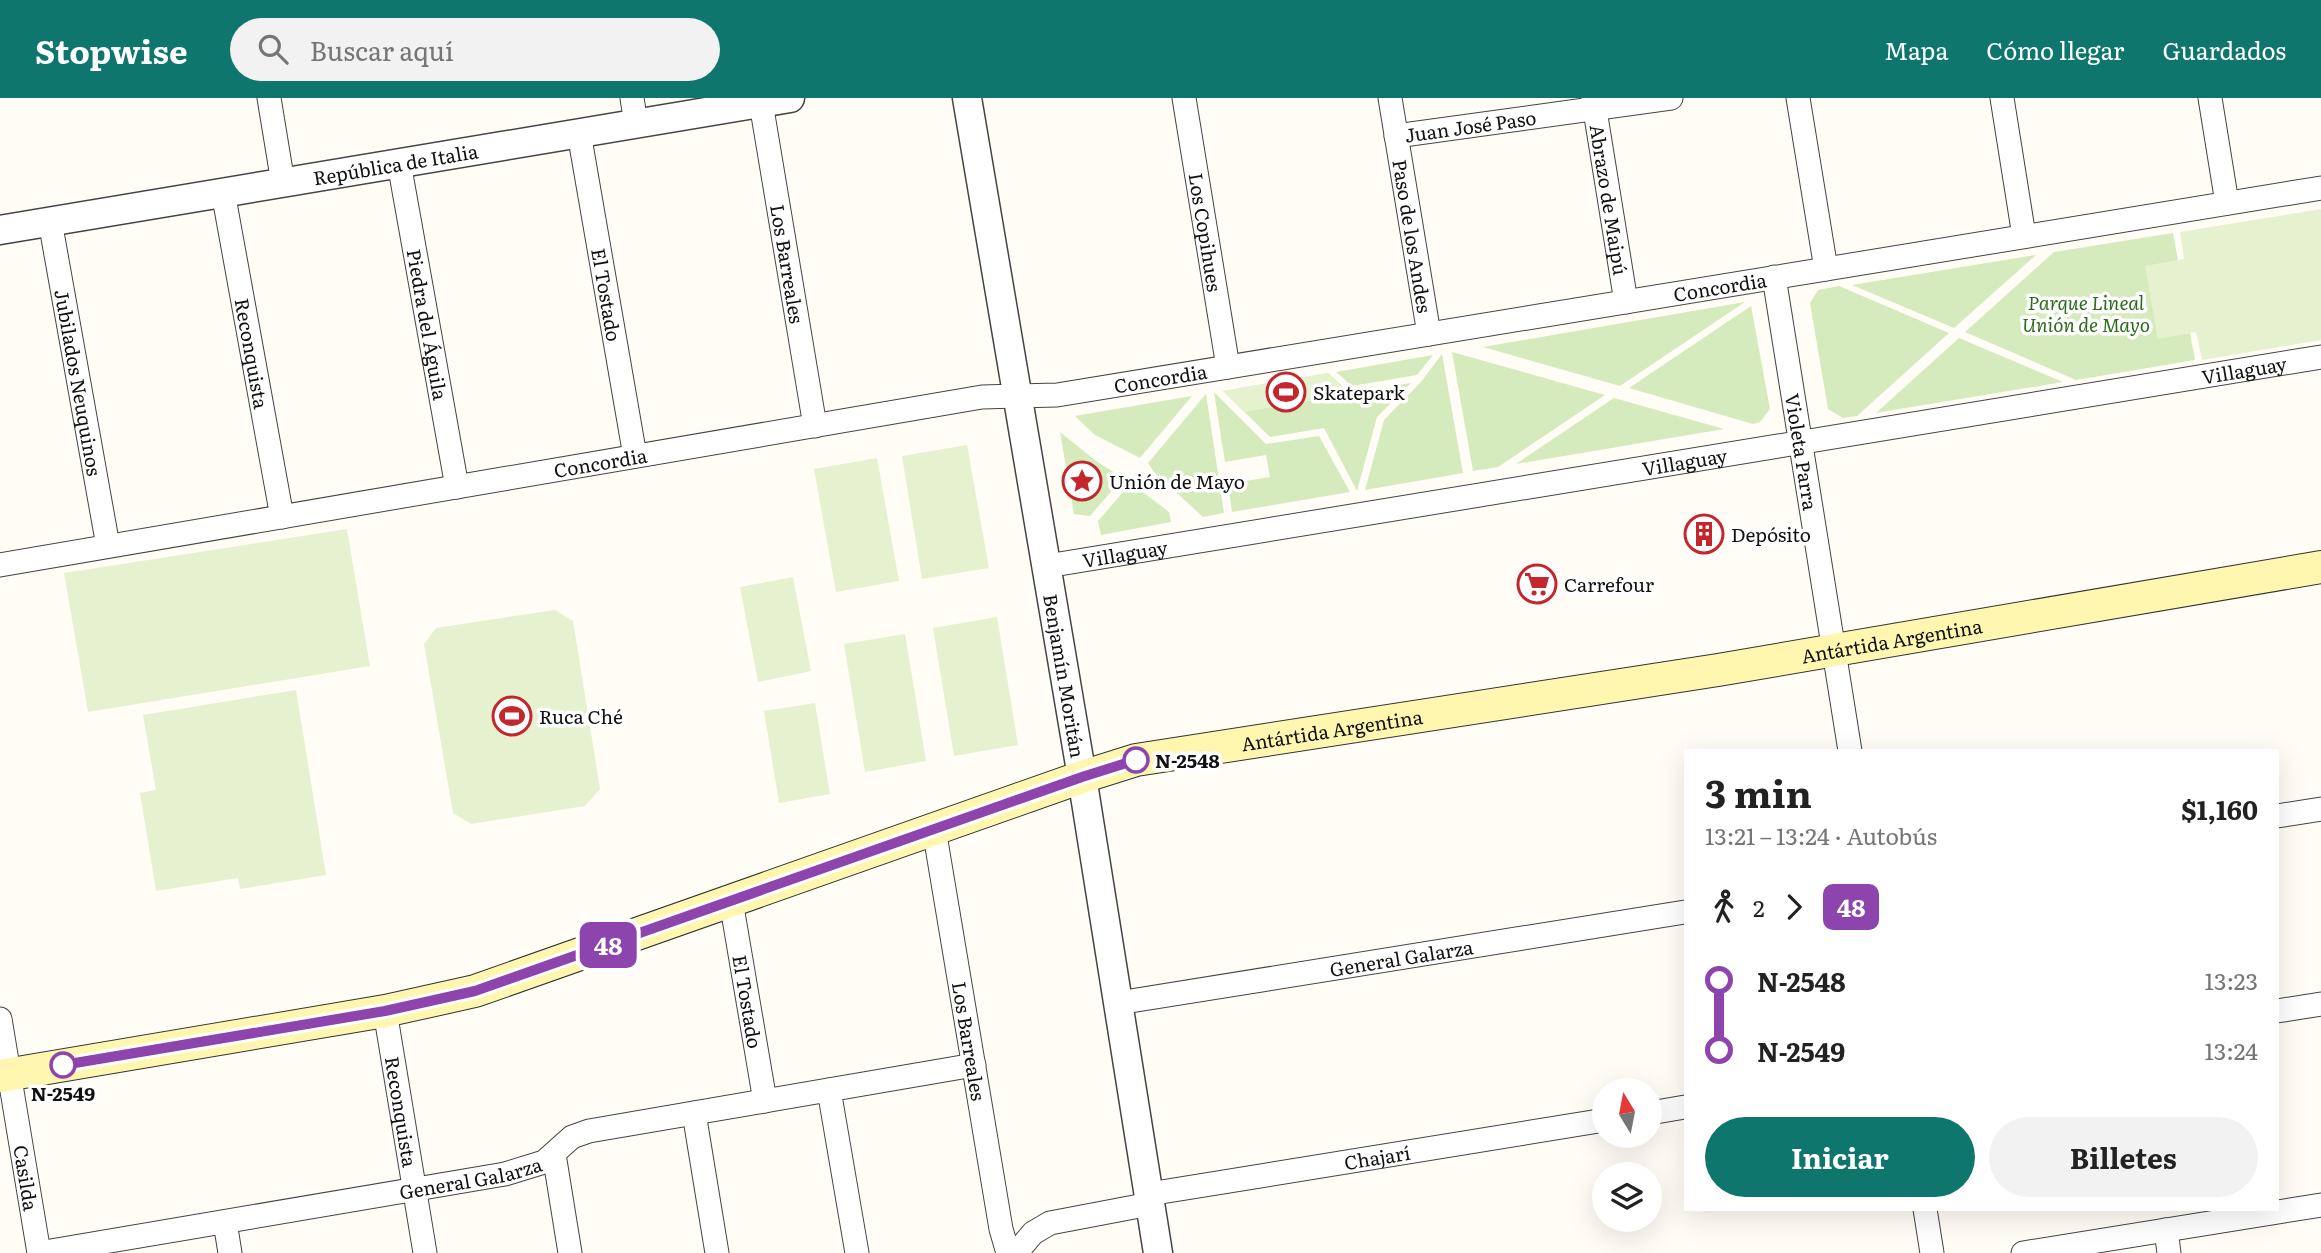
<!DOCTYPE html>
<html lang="es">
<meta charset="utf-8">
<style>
:root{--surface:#fff;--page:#f2f2f2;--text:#222;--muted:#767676;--accent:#0f766e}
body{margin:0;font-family:Literata,serif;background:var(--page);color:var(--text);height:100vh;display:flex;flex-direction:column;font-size:26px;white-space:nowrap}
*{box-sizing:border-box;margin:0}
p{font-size:23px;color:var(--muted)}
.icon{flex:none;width:38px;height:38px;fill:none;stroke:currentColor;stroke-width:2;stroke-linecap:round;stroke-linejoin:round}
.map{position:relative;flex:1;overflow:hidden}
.panel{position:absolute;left:1684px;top:651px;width:595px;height:462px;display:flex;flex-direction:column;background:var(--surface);border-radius:0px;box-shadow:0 7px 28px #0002}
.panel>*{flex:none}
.badge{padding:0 14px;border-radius:10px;font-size:24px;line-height:46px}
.needle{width:46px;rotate:350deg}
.fabs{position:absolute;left:1592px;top:980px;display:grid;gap:14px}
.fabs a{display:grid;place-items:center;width:70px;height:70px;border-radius:50%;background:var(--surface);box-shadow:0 7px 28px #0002;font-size:35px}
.map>.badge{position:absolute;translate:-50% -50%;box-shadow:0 0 0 4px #fff}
.legs{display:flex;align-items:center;gap:10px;height:77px;padding:0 21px;font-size:23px}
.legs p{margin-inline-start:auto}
.head{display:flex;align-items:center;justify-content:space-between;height:119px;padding:0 21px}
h1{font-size:38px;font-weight:700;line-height:52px}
.cta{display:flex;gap:14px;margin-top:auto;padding:14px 21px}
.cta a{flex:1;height:80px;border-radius:42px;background:var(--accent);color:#fff;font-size:28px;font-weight:700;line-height:80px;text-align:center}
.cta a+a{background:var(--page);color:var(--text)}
ul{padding:0 21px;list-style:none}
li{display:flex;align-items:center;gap:24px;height:70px;font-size:26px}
li i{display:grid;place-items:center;width:10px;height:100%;margin:0 9px;background:currentColor}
li i::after{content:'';width:18px;height:18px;margin:-9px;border:5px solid;border-radius:50%;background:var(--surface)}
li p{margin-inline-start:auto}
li:first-child i{background:linear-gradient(#0000 50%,currentColor 0)}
li:last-child i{background:linear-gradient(currentColor 50%,#0000 0)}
header{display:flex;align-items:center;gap:42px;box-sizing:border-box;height:98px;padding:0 35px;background:var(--accent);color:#fff}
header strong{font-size:33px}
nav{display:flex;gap:38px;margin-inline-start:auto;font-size:24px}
.search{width:490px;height:63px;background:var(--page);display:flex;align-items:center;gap:18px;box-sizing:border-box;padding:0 24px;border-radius:38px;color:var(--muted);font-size:26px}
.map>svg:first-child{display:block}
</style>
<header>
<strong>Stopwise</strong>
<div class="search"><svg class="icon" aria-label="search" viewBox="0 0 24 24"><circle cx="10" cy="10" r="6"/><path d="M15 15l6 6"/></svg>Buscar aquí</div>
<nav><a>Mapa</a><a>Cómo llegar</a><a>Guardados</a></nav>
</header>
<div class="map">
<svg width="2321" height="1155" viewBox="0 0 2321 1155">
<rect width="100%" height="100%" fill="#fffdf5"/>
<g fill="#d5ebbd">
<path d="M2173,135L2178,162L2146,169L2158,240L2190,235L2195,262L2076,282L1965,234L2054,154Z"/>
<path d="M2036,157L1954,230L1852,187Z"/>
<path d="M1839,188L1949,235L1857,318L1843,320L1828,311L1810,205L1818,192Z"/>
<path d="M1745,204L1620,288L1483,249Z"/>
<path d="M1751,208L1770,311L1760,324L1753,326L1629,290Z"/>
<path d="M1959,240L2063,284L1876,315Z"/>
<path d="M1452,254L1605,297L1498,369L1473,373Z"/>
<path d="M1442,256L1463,375L1365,392L1384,322L1421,284Z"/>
<path d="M1433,257L1417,277L1352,288L1336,274Z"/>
<path d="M1328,275L1350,295L1411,285L1377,319L1357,393L1324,330L1270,339L1223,293Z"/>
<path d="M1214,294L1266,346L1319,338L1350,394L1232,414L1228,386L1270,379L1266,357L1225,364Z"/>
<path d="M1206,296L1224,415L1203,419L1154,374L1148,365Z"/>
<path d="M1192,298L1140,360L1095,337L1075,318Z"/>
<path d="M1614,300L1724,331L1516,366Z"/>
<path d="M1060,334L1096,363L1123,380L1090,418L1074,416Z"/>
<path d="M1131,385L1169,414L1171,424L1101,437L1098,423Z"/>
</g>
<g fill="#e6f2cf">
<path d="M2321,111V242L2202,262L2196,234L2158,241L2145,168L2184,161L2180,134Z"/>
<path d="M1328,275L1349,296L1244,314L1223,293Z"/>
<path d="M967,347L989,470L922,481L902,358Z"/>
<path d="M877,360L899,483L836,494L814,371Z"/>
<path d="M347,431L370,568L88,614L64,475Z"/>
<path d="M793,479L811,573L758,584L740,489Z"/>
<path d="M555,512L573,523L600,691L585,708L471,726L453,715L424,546L436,530Z"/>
<path d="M997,519L1018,647L954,658L933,530Z"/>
<path d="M905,536L926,663L865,674L844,546Z"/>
<path d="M296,592L326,777L240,791L238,780L156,793L140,695L156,692L143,617Z"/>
<path d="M815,605L830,696L779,705L764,613Z"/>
</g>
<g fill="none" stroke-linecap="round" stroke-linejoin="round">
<defs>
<g id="minor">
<path d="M269,0L283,85"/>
<path d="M632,0L636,26"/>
<path id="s1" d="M1184,0L1228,269"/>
<path id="s2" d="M1390,0L1429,236"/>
<path id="s3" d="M1593,0L1626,204"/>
<path d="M1798,0L1826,171"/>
<path d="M2002,0L2024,138"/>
<path d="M2210,0L2227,105"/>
<path id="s4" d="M761,5L815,328"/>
<path id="s5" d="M579,35L635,358"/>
<path id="s6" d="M1396,38L1671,0"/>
<path id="s7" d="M399,65L457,389"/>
<path id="s8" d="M223,94L282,419"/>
<path id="s9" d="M50,123L108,448"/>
<path id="s10" d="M1774,179L1850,653"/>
<path id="s11" d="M0,467L982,299L1057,297L2321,90"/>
<path id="s12" d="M1047,468L2321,259"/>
<path d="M2277,718L2321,711"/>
<path id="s13" d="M934,731L1001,1131L1008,1155"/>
<path id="s14" d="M731,803L765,1003"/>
<path id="s15" d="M1118,905L1685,814"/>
<path id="s16" d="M385,913L425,1155"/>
<path d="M2277,913L2321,906"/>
<path id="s17" d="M0,921L39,1155"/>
<path d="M829,992L857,1155"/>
<path d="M694,1015L717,1155"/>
<path d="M1650,1015L1685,1009"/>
<path d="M554,1056L570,1155"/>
<path id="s18" d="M1149,1096L1605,1022"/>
<path d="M1925,1111L1932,1155"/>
<path d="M225,1124L230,1155"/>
<path d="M2166,1132L2169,1155"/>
<path id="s19" d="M39,1155L505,1076L544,1064L572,1039L589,1033L974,967"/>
<path d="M1016,1155L1033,1135L1050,1125L1150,1106"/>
<path d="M2023,1155L2321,1107"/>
</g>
<g id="tertiary">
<path id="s20" d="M967,0L1082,679L1158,1155"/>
<path id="s21" d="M0,132L790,0"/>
</g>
<g id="secondary">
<path id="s22" d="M0,978L385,913L475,893L1082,679L1136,662L1718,572L2321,469"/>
</g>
</defs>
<use href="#minor" stroke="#444" stroke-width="25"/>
<use href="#tertiary" stroke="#444" stroke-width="31"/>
<use href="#secondary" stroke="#333" stroke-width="34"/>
<use href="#minor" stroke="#fff" stroke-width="23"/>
<use href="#tertiary" stroke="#fff" stroke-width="28"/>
<use href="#secondary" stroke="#fff6b0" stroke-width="32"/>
</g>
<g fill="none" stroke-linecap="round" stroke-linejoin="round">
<defs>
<path id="line-1" d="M63,967L385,913L475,893L1082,679L1136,662"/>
</defs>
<use href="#line-1" stroke="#fff" stroke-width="16"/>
<use href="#line-1" stroke="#8e44ad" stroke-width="10"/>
</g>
<defs>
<symbol id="stadium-ring" viewBox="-11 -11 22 22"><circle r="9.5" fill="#fff" stroke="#c4262e" stroke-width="1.5"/><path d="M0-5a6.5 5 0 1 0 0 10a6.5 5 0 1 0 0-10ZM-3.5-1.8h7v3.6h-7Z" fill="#c4262e"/></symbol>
<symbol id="sight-ring" viewBox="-11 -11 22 22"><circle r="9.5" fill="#fff" stroke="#c4262e" stroke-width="1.5"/><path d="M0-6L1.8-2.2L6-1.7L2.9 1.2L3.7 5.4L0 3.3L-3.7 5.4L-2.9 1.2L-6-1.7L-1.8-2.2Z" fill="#c4262e"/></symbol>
<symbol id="building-ring" viewBox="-11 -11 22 22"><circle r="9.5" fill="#fff" stroke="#c4262e" stroke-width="1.5"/><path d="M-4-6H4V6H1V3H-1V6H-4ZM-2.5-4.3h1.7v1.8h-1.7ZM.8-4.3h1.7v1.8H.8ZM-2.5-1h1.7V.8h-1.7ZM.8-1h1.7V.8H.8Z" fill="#c4262e"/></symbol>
<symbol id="supermarket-ring" viewBox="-11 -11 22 22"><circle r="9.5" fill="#fff" stroke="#c4262e" stroke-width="1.5"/><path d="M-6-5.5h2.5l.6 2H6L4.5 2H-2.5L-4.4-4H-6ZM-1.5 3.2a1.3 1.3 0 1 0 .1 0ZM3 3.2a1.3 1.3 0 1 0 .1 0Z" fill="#c4262e"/></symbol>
</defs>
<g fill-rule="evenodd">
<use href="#stadium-ring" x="1264" y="272" width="44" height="44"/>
<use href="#sight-ring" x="1060" y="361" width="44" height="44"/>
<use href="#building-ring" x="1682" y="414" width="44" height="44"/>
<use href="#supermarket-ring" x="1515" y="464" width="44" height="44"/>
<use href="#stadium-ring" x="490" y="596" width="44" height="44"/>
</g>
<g fill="#fff" stroke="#8e44ad" stroke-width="3.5">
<circle cx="1136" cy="662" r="12"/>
<circle cx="63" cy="967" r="12"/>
</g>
<g text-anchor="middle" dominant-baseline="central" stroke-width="7" stroke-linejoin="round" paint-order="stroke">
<g font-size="19" fill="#111" stroke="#fff">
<text stroke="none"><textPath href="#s6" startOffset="75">Juan José Paso</textPath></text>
<text stroke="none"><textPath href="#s21" startOffset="401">República de Italia</textPath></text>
<text stroke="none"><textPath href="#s3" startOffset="103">Abrazo de Maipú</textPath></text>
<text stroke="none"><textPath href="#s1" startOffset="136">Los Copihues</textPath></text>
<text stroke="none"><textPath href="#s2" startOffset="140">Paso de los Andes</textPath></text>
<text stroke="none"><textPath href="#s4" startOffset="163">Los Barreales</textPath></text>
<text stroke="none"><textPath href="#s11" startOffset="1743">Concordia</textPath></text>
<text stroke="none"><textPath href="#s5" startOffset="164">El Tostado</textPath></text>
<text stroke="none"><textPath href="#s7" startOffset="164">Piedra del Águila</textPath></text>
<text stroke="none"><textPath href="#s8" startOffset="164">Reconquista</textPath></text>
<text stroke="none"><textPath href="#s12" startOffset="1213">Villaguay</textPath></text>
<text stroke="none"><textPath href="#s11" startOffset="1176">Concordia</textPath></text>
<text stroke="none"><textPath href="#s9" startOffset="164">Jubilados Neuquinos</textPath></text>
<text stroke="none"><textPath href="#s10" startOffset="177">Violeta Parra</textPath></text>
<text stroke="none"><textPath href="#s11" startOffset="609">Concordia</textPath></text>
<text stroke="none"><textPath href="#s12" startOffset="646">Villaguay</textPath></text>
<text stroke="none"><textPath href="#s12" startOffset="79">Villaguay</textPath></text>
<text stroke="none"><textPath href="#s22" startOffset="1948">Antártida Argentina</textPath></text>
<text stroke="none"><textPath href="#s20" startOffset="586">Benjamín Moritán</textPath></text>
<text stroke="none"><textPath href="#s22" startOffset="1381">Antártida Argentina</textPath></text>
<text stroke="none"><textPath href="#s15" startOffset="287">General Galarza</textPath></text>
<text stroke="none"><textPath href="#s14" startOffset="102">El Tostado</textPath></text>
<text stroke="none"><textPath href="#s13" startOffset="215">Los Barreales</textPath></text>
<text stroke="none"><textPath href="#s16" startOffset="102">Reconquista</textPath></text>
<text stroke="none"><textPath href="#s18" startOffset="231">Chajarí</textPath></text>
<text stroke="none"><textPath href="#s19" startOffset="438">General Galarza</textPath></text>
<text stroke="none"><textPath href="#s17" startOffset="161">Casilda</textPath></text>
</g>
<g font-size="19" font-style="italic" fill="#2f6b1f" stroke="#fff">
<text x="2086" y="204">Parque Lineal<tspan x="2086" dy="22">Unión de Mayo</tspan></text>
</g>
<g font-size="19" fill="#111" stroke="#fff" text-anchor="start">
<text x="1313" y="294">Skatepark</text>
<text x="1109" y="383">Unión de Mayo</text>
<text x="1731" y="436">Depósito</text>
<text x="1564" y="486">Carrefour</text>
<text x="539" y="618">Ruca Ché</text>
</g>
<g font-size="19" font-weight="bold" fill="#111" stroke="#fff" text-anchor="start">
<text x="1155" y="662">N-2548</text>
<text x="63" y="995" text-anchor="middle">N-2549</text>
</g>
</g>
</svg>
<div class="fabs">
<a><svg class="needle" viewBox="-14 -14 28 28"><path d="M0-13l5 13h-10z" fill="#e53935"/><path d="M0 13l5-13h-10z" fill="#767676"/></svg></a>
<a><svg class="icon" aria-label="layers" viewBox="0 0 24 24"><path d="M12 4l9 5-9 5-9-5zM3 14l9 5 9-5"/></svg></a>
</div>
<b class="badge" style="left:608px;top:847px;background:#8e44ad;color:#fff">48</b>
<section class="panel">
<div class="head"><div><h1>3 min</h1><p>13:21 – 13:24 · Autobús</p></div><b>$1,160</b></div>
<div class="legs"><svg class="icon" aria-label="walk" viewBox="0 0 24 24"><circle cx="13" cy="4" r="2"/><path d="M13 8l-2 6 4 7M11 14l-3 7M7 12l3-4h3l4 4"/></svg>2<svg class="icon" aria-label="forward" viewBox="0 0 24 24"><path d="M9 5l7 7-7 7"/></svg><b class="badge" style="background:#8e44ad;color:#fff">48</b></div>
<ul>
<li><i style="color:#8e44ad"></i><b>N-2548</b><p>13:23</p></li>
<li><i style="color:#8e44ad"></i><b>N-2549</b><p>13:24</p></li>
</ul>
<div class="cta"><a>Iniciar</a><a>Billetes</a></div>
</section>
</div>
